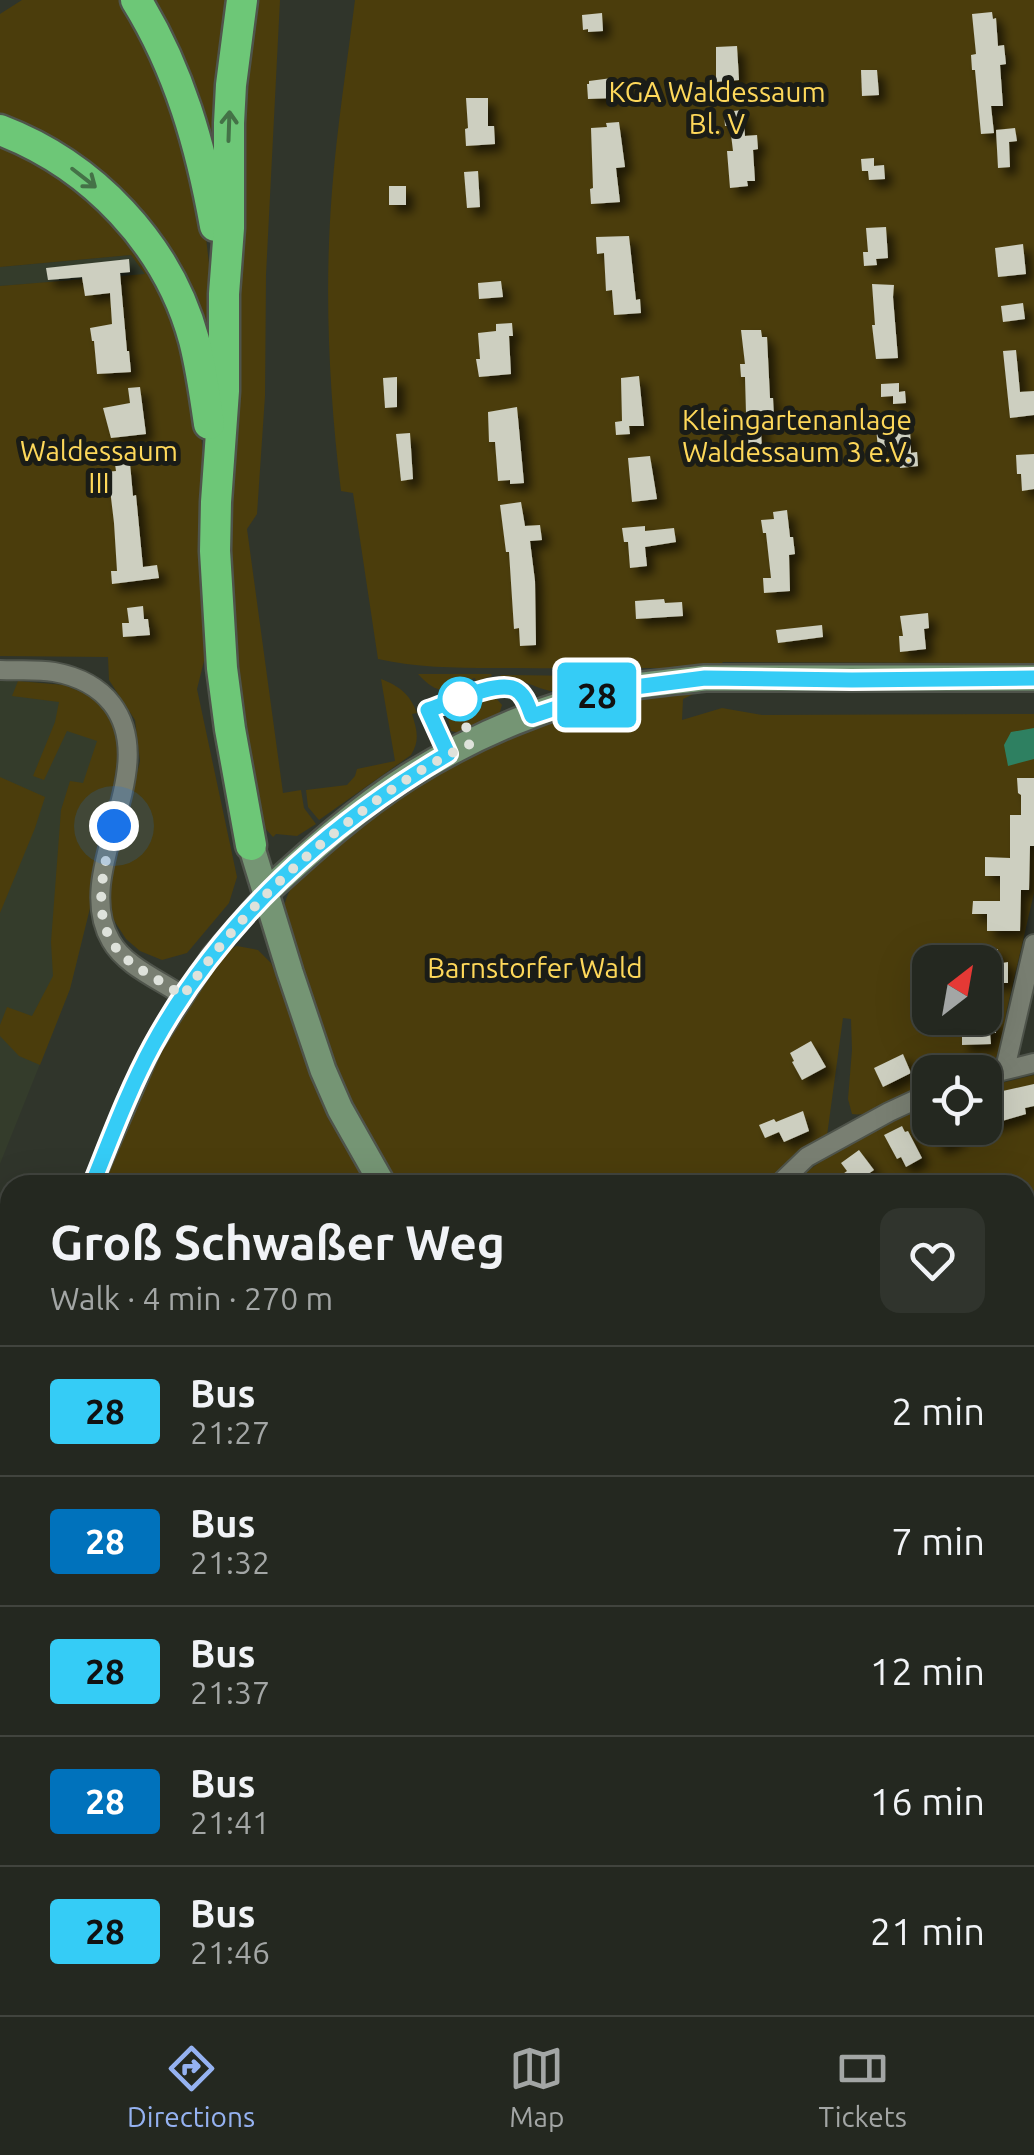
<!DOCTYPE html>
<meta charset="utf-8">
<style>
:root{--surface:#242820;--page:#30342d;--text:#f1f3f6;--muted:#a3a6a5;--line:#41443e;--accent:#95b2f1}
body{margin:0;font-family:Ubuntu,sans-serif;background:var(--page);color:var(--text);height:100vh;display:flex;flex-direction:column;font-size:38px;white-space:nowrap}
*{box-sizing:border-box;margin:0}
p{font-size:32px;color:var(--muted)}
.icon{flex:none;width:55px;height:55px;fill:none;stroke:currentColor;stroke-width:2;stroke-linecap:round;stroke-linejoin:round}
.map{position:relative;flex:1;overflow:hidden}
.drawer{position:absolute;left:0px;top:1175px;width:1035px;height:840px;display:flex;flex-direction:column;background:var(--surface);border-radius:30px 30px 0 0;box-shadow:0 10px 40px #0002,0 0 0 2px var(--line)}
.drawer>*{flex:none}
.badge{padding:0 20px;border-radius:8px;font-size:35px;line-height:65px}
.needle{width:65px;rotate:31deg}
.controls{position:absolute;left:912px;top:945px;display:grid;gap:20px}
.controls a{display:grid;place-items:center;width:90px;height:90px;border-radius:20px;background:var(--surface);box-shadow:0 10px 40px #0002,0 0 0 2px var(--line);font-size:50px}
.you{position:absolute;width:50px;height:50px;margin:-25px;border:8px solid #fff;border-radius:50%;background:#1a73e8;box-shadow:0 0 0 15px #1a73e833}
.map>.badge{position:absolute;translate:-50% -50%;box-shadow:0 0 0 5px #fff}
.round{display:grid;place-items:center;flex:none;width:105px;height:105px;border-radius:20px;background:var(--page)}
.headline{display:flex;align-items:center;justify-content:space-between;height:170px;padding:0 50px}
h1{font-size:48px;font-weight:600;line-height:75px}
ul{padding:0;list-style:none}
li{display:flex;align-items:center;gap:30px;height:130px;padding:0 50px;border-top:2px solid var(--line)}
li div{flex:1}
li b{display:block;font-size:38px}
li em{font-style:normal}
li .badge{min-width:110px;font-weight:700;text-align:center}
.dock{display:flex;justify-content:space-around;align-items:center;height:140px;border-top:2px solid var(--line);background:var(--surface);font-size:28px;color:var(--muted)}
.dock a{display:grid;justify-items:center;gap:5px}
.dock .selected{color:var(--accent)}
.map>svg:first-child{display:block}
</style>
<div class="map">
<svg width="1034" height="2015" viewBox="0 0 1034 2015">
<defs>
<filter id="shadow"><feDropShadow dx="7" dy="7" stdDeviation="5" flood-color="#0009"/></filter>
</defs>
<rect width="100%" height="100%" fill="#30352b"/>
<g fill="#343c2b">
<path d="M131,255L146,275L0,286V267Z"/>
<path d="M0,680L64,685L118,759L90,908L70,989L0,1164Z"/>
</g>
<g fill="#4b3d0c" fill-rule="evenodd">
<path d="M22,0H123L173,101L205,229L211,281L214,387L157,244L0,124V14Z"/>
<path d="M146,0H235L222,201Z"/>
<path d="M251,0H280L266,275L265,396L257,514L247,529L283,793L301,790L304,808L316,824L297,836L276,834L273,837L264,827L256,798L234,660L229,530L233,445L238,422L239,383L236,196Z"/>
<path d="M355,0H1034V663L723,662L716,669C649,667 583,669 516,668C469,668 423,669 378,659L353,493L341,491C329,392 324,291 332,191C337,127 347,64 355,0Z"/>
<path d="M0,138L35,154L133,238L189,342L202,444L205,657L197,689L237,877L229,903L187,953L162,960L140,951L126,939L113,919L107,899L109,874L117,857L140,761L135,720L109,680L108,657L0,656V286L145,274L131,255L0,267Z"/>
<path d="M418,674H491L492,676L476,681L475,678L464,681V685C441,692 436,693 418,674Z"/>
<path d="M501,675L584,676L585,683C577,686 569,690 561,691C540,694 525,675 498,680Z"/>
<path d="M381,679C399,686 410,694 417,713L412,714C417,730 420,741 411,755L319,820L308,807L306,790L347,785L355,776L357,769L395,761Z"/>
<path d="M18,681L64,685L91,696L107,707L118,727V759L90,908L70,989L40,1065L19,1056L0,1036V1025L7,1007L32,1016L53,976L51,942L61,810L70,781L83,783L97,741L67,731L44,780L33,776L55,722L59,702L12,696Z"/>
<path d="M700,691L683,699L682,720L722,708L762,715L1034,714V893L1006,1013L1003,1039L993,1065L967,1072H930V1086C909,1095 873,1118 852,1114L848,1099L852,1050L851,1019L843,1018L826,1143L805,1152L764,1183L782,1185H392L357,1119L329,1055L283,914C285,898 289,889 300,877L404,791L492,744L529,729L625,699ZM930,962H985V1018H930Z"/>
<path d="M495,697L502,705L498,718L460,733L451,731L448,719L457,709Z"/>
<path d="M0,777L45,797L35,828L0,913Z"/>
<path d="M237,946L258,950L271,963L313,1066L367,1185H102C119,1142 197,958 237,946Z"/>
<path d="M1034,1075V1967L1025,1958V1185H788L830,1155L886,1119L930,1102V1128H985V1087Z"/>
<path d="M0,1573H10V2005H973L983,2015H0Z"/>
</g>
<path fill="#2e8061" d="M1034,728V759L1008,766L1004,745L1011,732Z"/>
<g fill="#cdcfc0" filter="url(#shadow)">
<path d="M992,12L993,19L996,18L998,46L1004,45L1006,64L1000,65L1003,106H991L994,133L981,134L975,70H972L971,55L976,54L972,14Z"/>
<path d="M602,13L603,31L588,32V29L583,30L582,15Z"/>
<path d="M737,46L739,80L716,82V47Z"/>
<path d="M861,70H877L879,95L862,96Z"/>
<path d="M612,78L614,98L588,99L587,84H589V81Z"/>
<path d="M466,98H488V126H494L495,144L466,146L465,129L468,128Z"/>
<path d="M743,110L745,136L757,135L758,149L753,150L755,181H747L748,186L730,188L727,151H733L730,126H725L724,112Z"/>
<path d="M619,122L625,167L616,168L620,202L591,204L590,189L593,188L591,128L607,127L606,123Z"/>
<path d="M1015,128L1017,141L1009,142L1010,167L998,168L996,130Z"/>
<path d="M874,158V166L884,165L885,179L869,180L868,171H862L861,159Z"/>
<path d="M478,171L480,207L467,208L464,172Z"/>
<rect x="389" y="186" width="17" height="19"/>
<path d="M886,227L888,258L876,259L877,265L864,266L863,252H868L866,228Z"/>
<path d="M629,236L636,300L640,299L641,313L614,315L612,290L606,291L604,253L597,254L596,237Z"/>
<path d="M1023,244L1026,274L998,277L995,248Z"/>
<path d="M129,259L130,272L120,273L127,351H129L131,372L97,374L94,341H92L90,328L112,324L110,293L85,296L82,277L48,280L46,268Z"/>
<path d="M501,281L503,297L479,299L478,283Z"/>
<path d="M872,284L894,285L893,297L898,358L876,359L872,325H875Z"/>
<path d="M1023,303L1025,319L1003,322L1001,306Z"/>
<path d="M512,323L513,336H509L511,374L479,377L476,359H480L478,333L496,331V324Z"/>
<path d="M741,330H761L762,337H767L770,398H773L774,417H760L762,448L747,449L745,377H741L740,364H745Z"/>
<path d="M1016,350L1020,392L1034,391V415L1010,418L1003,351Z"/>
<path d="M639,376L644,426H629L630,434L616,435L615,422L622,421L621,378Z"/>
<path d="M397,377V407L385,408L383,378Z"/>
<path d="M899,383V392L905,391L906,403L893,404V396L881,397V384Z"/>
<path d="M140,387L146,434L111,438L103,408L130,403L128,388Z"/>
<path d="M517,407L524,483L510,484V480L498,481L495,442H489L488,412Z"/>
<path d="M892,427V430L910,429L911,453L917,452L918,466L900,468L898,446L878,448L876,428Z"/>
<path d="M410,433L413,479L401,481L396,434Z"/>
<path d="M1034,454V489L1022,491L1021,474H1017L1016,455Z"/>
<path d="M650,456L657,499L632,502L628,458Z"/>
<path d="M130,463L133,496L136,495L143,567L157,565L159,578L112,584L111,571H117L114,523L110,489H107L106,472L116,471L115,464Z"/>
<path d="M521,502L525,526L540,525L542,540L530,541L535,581L536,645L520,646L519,628L514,629L509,552H506L500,505Z"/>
<path d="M787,510L790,537H793L795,554L789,555L790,591L764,593L763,578H771L766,533H763L761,520L774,519L773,512Z"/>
<path d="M645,526V531L674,528L676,542L645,547L647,566L630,568L628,542H624L622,528Z"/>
<path d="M664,599L665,603L682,602L683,616L636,619L635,601Z"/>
<path d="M143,606L144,619H148L150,635L123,637L122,623H129L127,608Z"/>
<path d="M928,613L929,628L924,629L926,649L900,652L899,636H903L900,616Z"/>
<path d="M822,625L823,637L778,643L776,630Z"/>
<path d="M1017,778H1034V846H1030L1029,890H1021L1020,931H987V914H972L973,901H1000V876H985V857L1010,858V815H1021V795L1018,793Z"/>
<path d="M982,949H998V958L1003,959V963L1008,962V983H985V962H982Z"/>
<path d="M962,1018H996V1033H990L991,1044L962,1045Z"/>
<path d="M811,1041L826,1067L802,1080L792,1062L794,1061L790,1053Z"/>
<path d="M903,1054L911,1073L883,1087L874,1068Z"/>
<path d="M1034,1084V1106L1025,1108L1026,1114L985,1126V1095Z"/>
<path d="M803,1111L809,1131L784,1142L779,1132L765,1138L759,1125L774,1119L776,1122Z"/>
<path d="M902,1126L905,1132L908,1131L922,1158L906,1167L901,1157L897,1159L884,1135Z"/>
<path d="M931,1128H955L959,1139L939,1147Z"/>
<path d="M859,1150L874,1170L852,1185H847L840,1176L847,1171L841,1163Z"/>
</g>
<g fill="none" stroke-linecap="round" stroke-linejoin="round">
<defs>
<g id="street">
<path d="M0,670C17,671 36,669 54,672C76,676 98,686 112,704C163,771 70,871 111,941C125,966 160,980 183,996"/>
<path d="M1005,1069L1034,944"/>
<path d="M985,1075L1034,1063"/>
<path d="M92,1185L152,1047L211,955L266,892"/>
<path d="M778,1185L807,1157L889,1112L930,1093"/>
<path d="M1025,1283L1034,1288"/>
<path d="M0,1421L10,1395"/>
<path d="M0,1550L10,1551"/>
</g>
<g id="secondary">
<path d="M251,845L290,972L323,1070L340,1109L383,1185"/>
<path d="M266,892C311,851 357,809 409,776C475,735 552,702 629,687C654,683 680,681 705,678H1034"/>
<path d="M1025,1971L1034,1980"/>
</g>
<g id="highway">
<path d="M136,0C179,69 201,147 215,226"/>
<path d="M242,0L231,85L229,123V228L224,294V391L216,502L215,551L222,668L230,729L251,845"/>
<path d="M0,130C92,165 168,244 194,340C201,367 205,396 209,424"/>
</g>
</defs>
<use href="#street" stroke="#4f544b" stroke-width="22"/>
<use href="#secondary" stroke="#4f544b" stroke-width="30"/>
<use href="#highway" stroke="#4f544b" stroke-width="35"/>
<use href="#street" stroke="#797f72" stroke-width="18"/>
<use href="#secondary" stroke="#759574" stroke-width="25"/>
<use href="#highway" stroke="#6dc777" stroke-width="30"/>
</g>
<defs><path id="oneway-shaft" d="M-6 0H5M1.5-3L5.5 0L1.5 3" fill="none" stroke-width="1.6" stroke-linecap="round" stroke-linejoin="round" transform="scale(2.5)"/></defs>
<g stroke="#447247">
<use href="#oneway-shaft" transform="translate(229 126) rotate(-88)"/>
<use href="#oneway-shaft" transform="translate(84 178) rotate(38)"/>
</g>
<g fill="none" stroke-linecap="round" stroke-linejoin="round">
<defs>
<path id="line" d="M92,1185C111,1138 129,1089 153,1045C221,921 327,825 448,754L428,710C447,704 496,680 515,689C525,694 528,706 532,716L595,695L627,688L705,678L852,680L1034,678"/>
</defs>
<use href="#line" stroke="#fff" stroke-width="22"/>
<use href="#line" stroke="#35ccf6" stroke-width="15"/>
<path stroke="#dee2db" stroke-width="10" stroke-dasharray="0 18" d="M114,826C103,871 86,927 129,961C146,974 166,984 183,996C232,925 280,876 347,823C386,792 425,765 470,744L460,699"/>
</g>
<circle fill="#fff" stroke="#35ccf6" stroke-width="5" cx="460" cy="699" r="20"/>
<g text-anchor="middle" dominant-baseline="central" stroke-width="10" stroke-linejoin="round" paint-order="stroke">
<g font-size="28" fill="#fed85a" stroke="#1a1c17">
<text x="717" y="91">KGA Waldessaum<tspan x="717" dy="32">Bl. V</tspan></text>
<text x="797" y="419">Kleingartenanlage<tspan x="797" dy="32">Waldessaum 3 e.V.</tspan></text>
<text x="99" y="450">Waldessaum<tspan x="99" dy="32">III</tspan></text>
<text x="535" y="967">Barnstorfer Wald</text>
</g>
</g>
</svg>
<div class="controls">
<a><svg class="needle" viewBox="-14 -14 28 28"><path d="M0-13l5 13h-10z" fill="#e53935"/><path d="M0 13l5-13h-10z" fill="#a3a6a5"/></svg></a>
<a><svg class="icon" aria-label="locate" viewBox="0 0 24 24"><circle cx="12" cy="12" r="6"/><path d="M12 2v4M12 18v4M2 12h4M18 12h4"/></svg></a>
</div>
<div class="you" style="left:114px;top:826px"></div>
<b class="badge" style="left:597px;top:695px;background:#35ccf6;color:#111">28</b>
<section class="drawer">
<div class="headline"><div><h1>Groß Schwaßer Weg</h1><p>Walk · 4 min · 270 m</p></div><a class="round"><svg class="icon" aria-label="heart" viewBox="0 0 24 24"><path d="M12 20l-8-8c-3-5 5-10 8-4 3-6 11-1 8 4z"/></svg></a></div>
<ul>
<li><span class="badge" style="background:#35ccf6;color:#111">28</span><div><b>Bus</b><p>21:27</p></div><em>2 min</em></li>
<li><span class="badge" style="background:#0072bc;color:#fff">28</span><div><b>Bus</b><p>21:32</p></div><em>7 min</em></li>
<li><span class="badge" style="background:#35ccf6;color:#111">28</span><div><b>Bus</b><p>21:37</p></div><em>12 min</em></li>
<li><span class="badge" style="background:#0072bc;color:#fff">28</span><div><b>Bus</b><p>21:41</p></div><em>16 min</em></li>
<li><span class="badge" style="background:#35ccf6;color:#111">28</span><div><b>Bus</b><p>21:46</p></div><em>21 min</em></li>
</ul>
</section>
</div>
<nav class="dock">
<a class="selected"><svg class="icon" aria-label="directions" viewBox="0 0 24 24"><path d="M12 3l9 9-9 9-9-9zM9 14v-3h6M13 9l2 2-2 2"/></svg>Directions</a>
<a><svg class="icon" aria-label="map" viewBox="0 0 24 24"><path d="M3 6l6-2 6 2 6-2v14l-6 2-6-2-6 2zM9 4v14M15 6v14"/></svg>Map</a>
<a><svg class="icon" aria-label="tickets" viewBox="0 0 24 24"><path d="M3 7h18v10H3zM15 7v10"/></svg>Tickets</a>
</nav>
